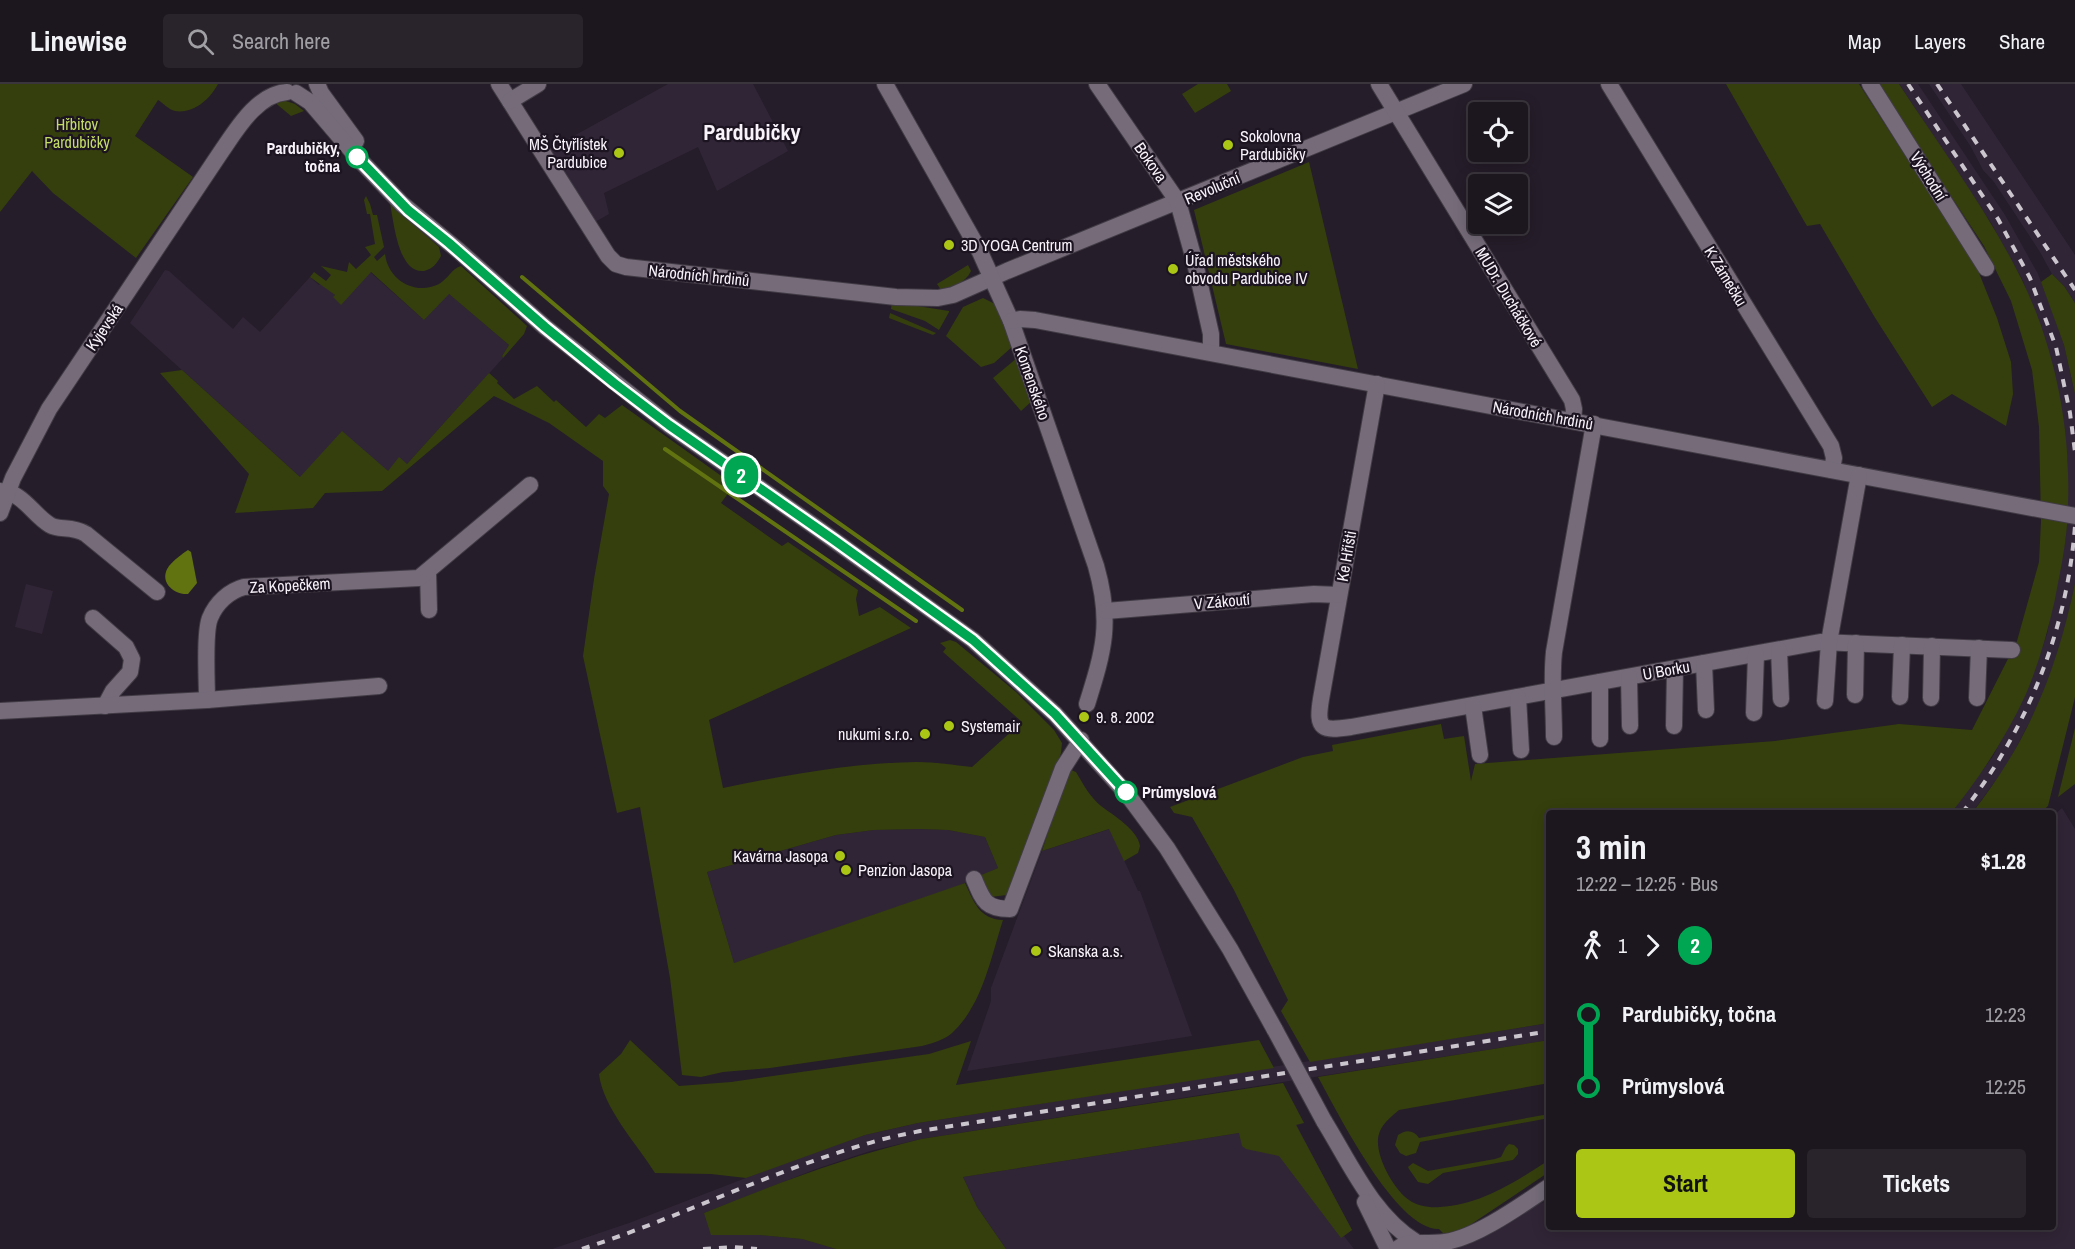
<!DOCTYPE html>
<meta charset="utf-8">
<style>
:root{--surface:#1c161f;--page:#29232c;--text:#f1f3f6;--muted:#a09fa4;--line:#3a353d;--accent:#abc615}
body{margin:0;font-family:"Archivo Narrow",sans-serif;background:var(--page);color:var(--text);height:100vh;display:flex;flex-direction:column;font-size:22px;white-space:nowrap}
*{box-sizing:border-box;margin:0}
p{font-size:20px;color:var(--muted)}
.icon{flex:none;width:33px;height:33px;fill:none;stroke:currentColor;stroke-width:2;stroke-linecap:round;stroke-linejoin:round}
.map{position:relative;flex:1;overflow:hidden}
.side{position:absolute;left:1546px;top:726px;width:510px;height:420px;display:flex;flex-direction:column;background:var(--surface);border-radius:6px;box-shadow:0 3px 15px #0003,0 0 0 2px var(--line)}
.side>*{flex:none}
.badge{padding:0 12px;border-radius:20px;font-size:21px;line-height:39px}
.buttons{position:absolute;left:1468px;top:18px;display:grid;gap:12px}
.buttons a{display:grid;place-items:center;width:60px;height:60px;border-radius:6px;background:var(--surface);box-shadow:0 3px 15px #0003,0 0 0 2px var(--line);font-size:30px}
.map>.badge{position:absolute;translate:-50% -50%;box-shadow:0 0 0 3px #fff}
.legs{display:flex;align-items:center;gap:9px;height:66px;padding:0 30px;font-size:20px}
.legs p{margin-inline-start:auto}
.headline{display:flex;align-items:center;justify-content:space-between;height:102px;padding:0 30px}
h1{font-size:33px;font-weight:700;line-height:45px}
.cta{display:flex;gap:12px;margin-top:auto;padding:12px 30px}
.cta a{flex:1;height:69px;border-radius:6px;background:var(--accent);color:#111;font-size:24px;font-weight:700;line-height:69px;text-align:center}
.cta a+a{background:var(--page);color:var(--text)}
ul{padding:0 30px;list-style:none}
li{display:flex;align-items:center;gap:21px;height:72px;font-size:22px}
li i{display:grid;place-items:center;width:9px;height:100%;margin:0 8px;background:currentColor}
li i::after{content:'';width:15px;height:15px;margin:-8px;border:4px solid;border-radius:50%;background:var(--surface)}
li p{margin-inline-start:auto}
li:first-child i{background:linear-gradient(#0000 50%,currentColor 0)}
li:last-child i{background:linear-gradient(currentColor 50%,#0000 0)}
header{display:flex;align-items:center;gap:36px;box-sizing:border-box;height:84px;padding:0 30px;background:var(--surface);border-bottom:2px solid var(--line)}
header strong{font-size:28px}
nav{display:flex;gap:33px;margin-inline-start:auto;font-size:21px}
.search{width:420px;height:54px;background:var(--page);display:flex;align-items:center;gap:15px;box-sizing:border-box;padding:0 21px;border-radius:6px;color:var(--muted);font-size:22px}
.map>svg:first-child{display:block}
</style>
<header>
<strong>Linewise</strong>
<div class="search"><svg class="icon" aria-label="search" viewBox="0 0 24 24"><circle cx="10" cy="10" r="6"/><path d="M15 15l6 6"/></svg>Search here</div>
<nav><a>Map</a><a>Layers</a><a>Share</a></nav>
</header>
<div class="map">
<svg width="2075" height="1165" viewBox="0 0 2075 1165">
<rect width="100%" height="100%" fill="#251d29"/>
<g fill="#302536">
<path d="M668,0H753L788,67L717,107L698,63L604,109L609,130L595,138L550,65Z"/>
<path d="M1899,0H1918L2005,131L2023,163L2038,190L2053,229L2064,261L2075,310V499L2063,555L2041,616L2028,641L2007,681L1972,729H1951L1993,672L2026,609L2047,550L2066,452L2068,421V379L2055,294L2048,266L2023,197L1991,139Z"/>
<path d="M1929,0H1961L2075,171V219L2064,202L2052,190L2040,168L1994,98L1983,86L1971,63Z"/>
<path d="M165,186L169,187L233,245L243,233L260,248L310,193L319,201L321,199L335,211L333,213L370,188L424,236L448,209L509,261L502,272L503,274L407,380L388,387L300,393L130,239Z"/>
<path d="M26,500L53,507L42,550L15,543Z"/>
<path d="M2062,724L2075,745V1165H1429L1549,1116L1550,1143H2054V731Z"/>
<path d="M919,745L948,746L985,753L998,784L958,802L734,879L707,788L836,751L874,746Z"/>
<path d="M1110,745L1138,807H1140L1192,952L967,987L991,917V904L1042,767Z"/>
<path d="M1549,939V956L921,1055L870,1067L816,1085L704,1129L759,1151L802,1155L836,1165H552L629,1139L811,1069L865,1051L918,1039Z"/>
<path d="M1296,1040L1352,1146L1344,1152L1354,1165H1006L977,1123L963,1093Z"/>
</g>
<g fill="#353f0d">
<path d="M0,0H218C210,15 194,30 175,27C169,26 163,19 158,16L135,52L193,93L136,174L53,109L32,87L0,128Z"/>
<path d="M1198,0H1227L1231,7L1195,29L1182,10Z"/>
<path d="M1726,0H1859L1977,184L1997,234L2011,278L2013,310L2006,342L1952,310L1932,323L1874,232L1820,140L1807,142L1804,137Z"/>
<path d="M1877,0H1899C1941,64 1988,127 2022,196C2055,264 2071,345 2068,420C2068,452 2061,484 2055,515C2048,547 2039,579 2026,610C2006,653 1981,692 1951,729H1550L1549,939L1310,978L1281,927L1288,916L1234,806L1192,733L1174,729L1170,723L1303,673L1333,667L1332,661L1441,640L1444,655L1464,652L1471,697L1475,680L1775,657L1899,640L1972,646L2017,557L2039,478L2041,437L2039,343L2032,286L2011,217L1984,162Z"/>
<path d="M283,16L295,20L304,27L291,32L273,17Z"/>
<path d="M1309,78L1358,285L1226,260L1194,126Z"/>
<path d="M366,112L370,120L373,131H377L384,163L374,173L377,177L385,170C388,196 415,212 439,200C448,195 452,184 461,182L527,242L524,250L503,274L502,272L509,261L449,210L424,236L371,188L341,221L333,213L335,211L310,193L314,188L326,197L331,191L321,182L347,188L349,178L356,185L371,171L365,163L375,160L370,130H367L364,116Z"/>
<path d="M390,120L439,163L441,172C437,179 433,185 424,187C398,190 394,138 390,120Z"/>
<path d="M968,181L971,187C965,199 954,203 941,206L937,200Z"/>
<path d="M2052,190L2064,202L2075,219V310L2064,261L2041,198Z"/>
<path d="M983,214L995,220L1013,262L994,279L981,283L946,252L963,223Z"/>
<path d="M892,218L949,227V228L939,246L925,237L891,225Z"/>
<path d="M890,229L936,249L933,251L889,234Z"/>
<path d="M1017,274L1032,317L1021,327L993,294Z"/>
<path d="M182,286L300,393L342,347L388,387L399,373L407,380L489,289L498,297L497,299L514,315L537,302L554,318L556,316L586,343L599,330L605,334L622,321L734,401L721,419L782,462L788,458L858,506L856,515L859,532L880,523L911,544L709,636L723,704C786,691 851,679 916,678C935,678 954,681 972,683L1022,638L943,568L946,564L940,559L950,556L956,558L1016,608L1054,646L1062,659L1061,669L1012,805L1007,811L991,813L979,792L998,784L985,753L948,746L919,745L874,746L836,751L707,788L734,879L965,799C974,818 979,835 1003,836C991,873 983,918 955,946C947,955 934,959 922,962L770,984L723,988L701,993L682,991L670,894L640,723L617,729L583,572L594,495L609,410L603,402V377L549,339L494,312L382,407L325,409L313,424L235,429L249,390L160,289Z"/>
<path d="M2075,499V613L2048,722L2040,729H1972C2028,658 2057,587 2075,499Z"/>
<path d="M2075,644V700L2058,713Z"/>
<path d="M1071,686L1076,688C1083,700 1090,713 1101,722C1113,731 1138,746 1140,762L1138,769L1124,777L1109,745L1042,767L1068,688Z"/>
<path d="M630,956L679,1002L731,998L929,970L971,957L956,1001L1259,956L1274,984L918,1039L865,1051L746,1094L711,1090L655,1089C637,1060 603,1024 599,990L621,970Z"/>
<path d="M1549,956V999L1399,1026C1392,1032 1384,1038 1380,1047C1371,1066 1393,1105 1409,1116C1417,1122 1430,1124 1440,1123C1481,1121 1517,1097 1549,1076V1088L1464,1145L1445,1151L1439,1145C1396,1146 1338,1029 1318,993Z"/>
<path d="M1283,999L1304,1039L1296,1041L1352,1146L1341,1154L1279,1072L1246,1065L1242,1062L1239,1049L963,1093L977,1123L1006,1165H836L802,1155L759,1151H711L704,1129C775,1100 846,1073 921,1055Z"/>
<path d="M1549,1030V1034L1420,1058L1416,1069L1406,1072L1400,1069L1395,1061L1398,1051C1406,1045 1414,1046 1419,1054Z"/>
<path d="M1509,1060L1514,1061L1518,1065V1070L1513,1076L1443,1089L1428,1100L1418,1098L1409,1085L1408,1083L1413,1079L1428,1087L1495,1075L1501,1073L1506,1063Z"/>
</g>
<path fill="#617210" d="M188,466L191,468L197,499L188,510C173,511 158,497 169,482C174,476 182,470 188,466Z"/>
<g fill="none" stroke-linecap="round" stroke-linejoin="round">
<g stroke="#617210" stroke-width="4">
<path d="M522,193L680,327L962,526"/>
<path d="M665,365L916,537"/>
</g>
<defs>
<g id="minor">
<path d="M499,0L608,172L616,180L626,183L896,213L938,214L953,211L1007,187L1464,0"/>
<path d="M885,0L980,168L1011,237L1096,482C1112,538 1104,566 1087,620"/>
<path d="M1097,0L1178,118L1195,179L1211,250V268"/>
<path d="M1379,0L1572,316L1574,325L1573,337"/>
<path d="M1609,0L1831,362L1834,374L1832,386"/>
<path d="M1870,0L1986,184"/>
<path d="M510,17L538,0"/>
<path d="M1011,237L1020,235L1035,236L2075,432"/>
<path d="M1377,300L1321,615C1316,646 1322,647 1351,643L1820,558L2012,566"/>
<path d="M0,407C23,408 32,430 50,441C60,447 71,441 86,450L157,508"/>
<path d="M428,487L429,526"/>
<path d="M1106,527L1314,510L1339,511"/>
<path d="M93,534L126,563L132,575L130,588L113,607L105,622"/>
<path d="M1779,566L1781,615"/>
<path d="M1704,579L1706,626"/>
<path d="M1629,593L1630,642"/>
<path d="M1855,611L1856,559"/>
<path d="M1518,613L1521,666"/>
<path d="M1900,613L1902,561"/>
<path d="M1931,614L1932,562"/>
<path d="M1977,614L1979,564"/>
<path d="M207,616C207,598 204,548 210,534C216,519 229,507 244,503L419,494L530,401"/>
<path d="M1825,617L1829,558L1859,391"/>
<path d="M1473,622L1480,671"/>
<path d="M0,627L207,616L379,602"/>
<path d="M1754,629L1756,570"/>
<path d="M1674,642L1675,585"/>
<path d="M1554,653C1554,625 1551,596 1554,568L1594,340"/>
<path d="M1600,655V598"/>
<path d="M974,795C983,816 985,825 1010,825L1063,684L1081,656"/>
<path d="M1421,1159C1429,1159 1437,1159 1445,1158C1476,1154 1523,1120 1550,1102"/>
</g>
<path id="tertiary" d="M0,429L13,394L49,325L223,65C238,43 258,10 287,8"/>
<g id="secondary">
<path d="M317,0L321,9L356,57"/>
<path d="M296,9L310,18L357,73L402,120L459,167L545,243L669,341L817,444L973,556L1055,630L1127,710L1167,764L1230,865L1275,946"/>
<path d="M1324,1037C1350,1079 1373,1132 1416,1158"/>
<path d="M1365,1118L1388,1165"/>
<path d="M1397,1165C1409,1156 1420,1157 1433,1165"/>
</g>
</defs>
<use href="#minor" stroke="#413b45" stroke-width="18"/>
<use href="#tertiary" stroke="#413b45" stroke-width="18"/>
<use href="#secondary" stroke="#413b45" stroke-width="18"/>
<use href="#minor" stroke="#756b79" stroke-width="16"/>
<use href="#tertiary" stroke="#756b79" stroke-width="16"/>
<use href="#secondary" stroke="#756b79" stroke-width="16"/>
<g stroke="#cbc5ce" stroke-width="4" stroke-dasharray="8 8" stroke-linecap="butt">
<path d="M1908,0L1998,135L2030,194L2056,263L2070,329L2075,368"/>
<path d="M1937,0L2075,206"/>
<path d="M1962,729C2027,646 2067,547 2075,442"/>
<path d="M582,1165C678,1134 769,1088 866,1060C884,1054 902,1051 920,1047L1550,947"/>
<path d="M703,1165L733,1163L757,1165"/>
</g>
<defs>
<path id="secondary-bridge" d="M1275,946L1324,1037"/>
</defs>
<use href="#secondary-bridge" stroke="#413b45" stroke-width="18" stroke-linecap="butt"/>
<use href="#secondary-bridge" stroke="#756b79" stroke-width="16"/>
</g>
<g fill="none" stroke-linecap="round" stroke-linejoin="round">
<defs>
<path id="line-1" d="M357,73L408,126L449,159L545,243L614,299L669,341L834,456L973,556L1055,630L1126,708"/>
</defs>
<use href="#line-1" stroke="#fff" stroke-width="14"/>
<use href="#line-1" stroke="#00a651" stroke-width="9"/>
</g>
<g fill="#abc615" stroke="#1c1420" stroke-width="2">
<circle cx="1228" cy="61" r="6"/>
<circle cx="619" cy="69" r="6"/>
<circle cx="949" cy="161" r="6"/>
<circle cx="1173" cy="185" r="6"/>
<circle cx="1084" cy="633" r="6"/>
<circle cx="949" cy="642" r="6"/>
<circle cx="925" cy="650" r="6"/>
<circle cx="840" cy="772" r="6"/>
<circle cx="846" cy="786" r="6"/>
<circle cx="1036" cy="867" r="6"/>
</g>
<g fill="#fff" stroke="#00a651" stroke-width="3">
<circle cx="357" cy="73" r="10"/>
<circle cx="1126" cy="708" r="10"/>
</g>
<g text-anchor="middle" dominant-baseline="central" stroke-width="4.5" stroke-linejoin="round" paint-order="stroke">
<g font-size="16" fill="#c3dc66" stroke="#1c1420">
<text x="77" y="40">Hřbitov<tspan x="77" dy="18">Pardubičky</tspan></text>
</g>
<g font-size="16" fill="#f8f2fa" stroke="#1c1420" text-anchor="start">
<text x="1240" y="52">Sokolovna<tspan x="1240" dy="18">Pardubičky</tspan></text>
<text x="607" y="60" text-anchor="end">MŠ Čtyřlístek<tspan x="607" dy="18">Pardubice</tspan></text>
<text x="961" y="161">3D YOGA Centrum</text>
<text x="1185" y="176">Úřad městského<tspan x="1185" dy="18">obvodu Pardubice IV</tspan></text>
<text x="1096" y="633">9. 8. 2002</text>
<text x="961" y="642">Systemair</text>
<text x="913" y="650" text-anchor="end">nukumi s.r.o.</text>
<text x="828" y="772" text-anchor="end">Kavárna Jasopa</text>
<text x="858" y="786">Penzion Jasopa</text>
<text x="1048" y="867">Skanska a.s.</text>
</g>
<g font-size="16" font-weight="bold" fill="#f8f2fa" stroke="#1c1420" text-anchor="end">
<text x="340" y="64">Pardubičky,<tspan x="340" dy="18">točna</tspan></text>
<text x="1142" y="708" text-anchor="start">Průmyslová</text>
</g>
<g font-size="16" fill="#f8f2fa" stroke="#1c1420">
<text transform="translate(1151 78) rotate(55)">Bokova</text>
<text transform="translate(1929 92) rotate(58)">Východní</text>
<text transform="translate(1212 104) rotate(-23)">Revoluční</text>
<text transform="translate(699 191) rotate(6)">Národních hrdinů</text>
<text transform="translate(1726 192) rotate(59)">K Zámečku</text>
<text transform="translate(1509 213) rotate(59)">MUDr. Ducháčkové</text>
<text transform="translate(104 243) rotate(-56)">Kyjevská</text>
<text transform="translate(1033 299) rotate(71)">Komenského</text>
<text transform="translate(1543 331) rotate(10)">Národních hrdinů</text>
<text transform="translate(1346 472) rotate(-80)">Ke Hřišti</text>
<text transform="translate(290 501) rotate(-3)">Za Kopečkem</text>
<text transform="translate(1222 517) rotate(-5)">V Zákoutí</text>
<text transform="translate(1666 586) rotate(-10)">U Borku</text>
</g>
<g font-size="22" font-weight="bold" fill="#f8f2fa" stroke="#1c1420">
<text x="752" y="48">Pardubičky</text>
</g>
</g>
</svg>
<div class="buttons">
<a><svg class="icon" aria-label="locate" viewBox="0 0 24 24"><circle cx="12" cy="12" r="6"/><path d="M12 2v4M12 18v4M2 12h4M18 12h4"/></svg></a>
<a><svg class="icon" aria-label="layers" viewBox="0 0 24 24"><path d="M12 4l9 5-9 5-9-5zM3 14l9 5 9-5"/></svg></a>
</div>
<b class="badge" style="left:741px;top:391px;background:#00a651;color:#fff">2</b>
<section class="side">
<div class="headline"><div><h1>3 min</h1><p>12:22 – 12:25 · Bus</p></div><b>$1.28</b></div>
<div class="legs"><svg class="icon" aria-label="walk" viewBox="0 0 24 24"><circle cx="13" cy="4" r="2"/><path d="M13 8l-2 6 4 7M11 14l-3 7M7 12l3-4h3l4 4"/></svg>1<svg class="icon" aria-label="forward" viewBox="0 0 24 24"><path d="M9 5l7 7-7 7"/></svg><b class="badge" style="background:#00a651;color:#fff">2</b></div>
<ul>
<li><i style="color:#00a651"></i><b>Pardubičky, točna</b><p>12:23</p></li>
<li><i style="color:#00a651"></i><b>Průmyslová</b><p>12:25</p></li>
</ul>
<div class="cta"><a>Start</a><a>Tickets</a></div>
</section>
</div>
